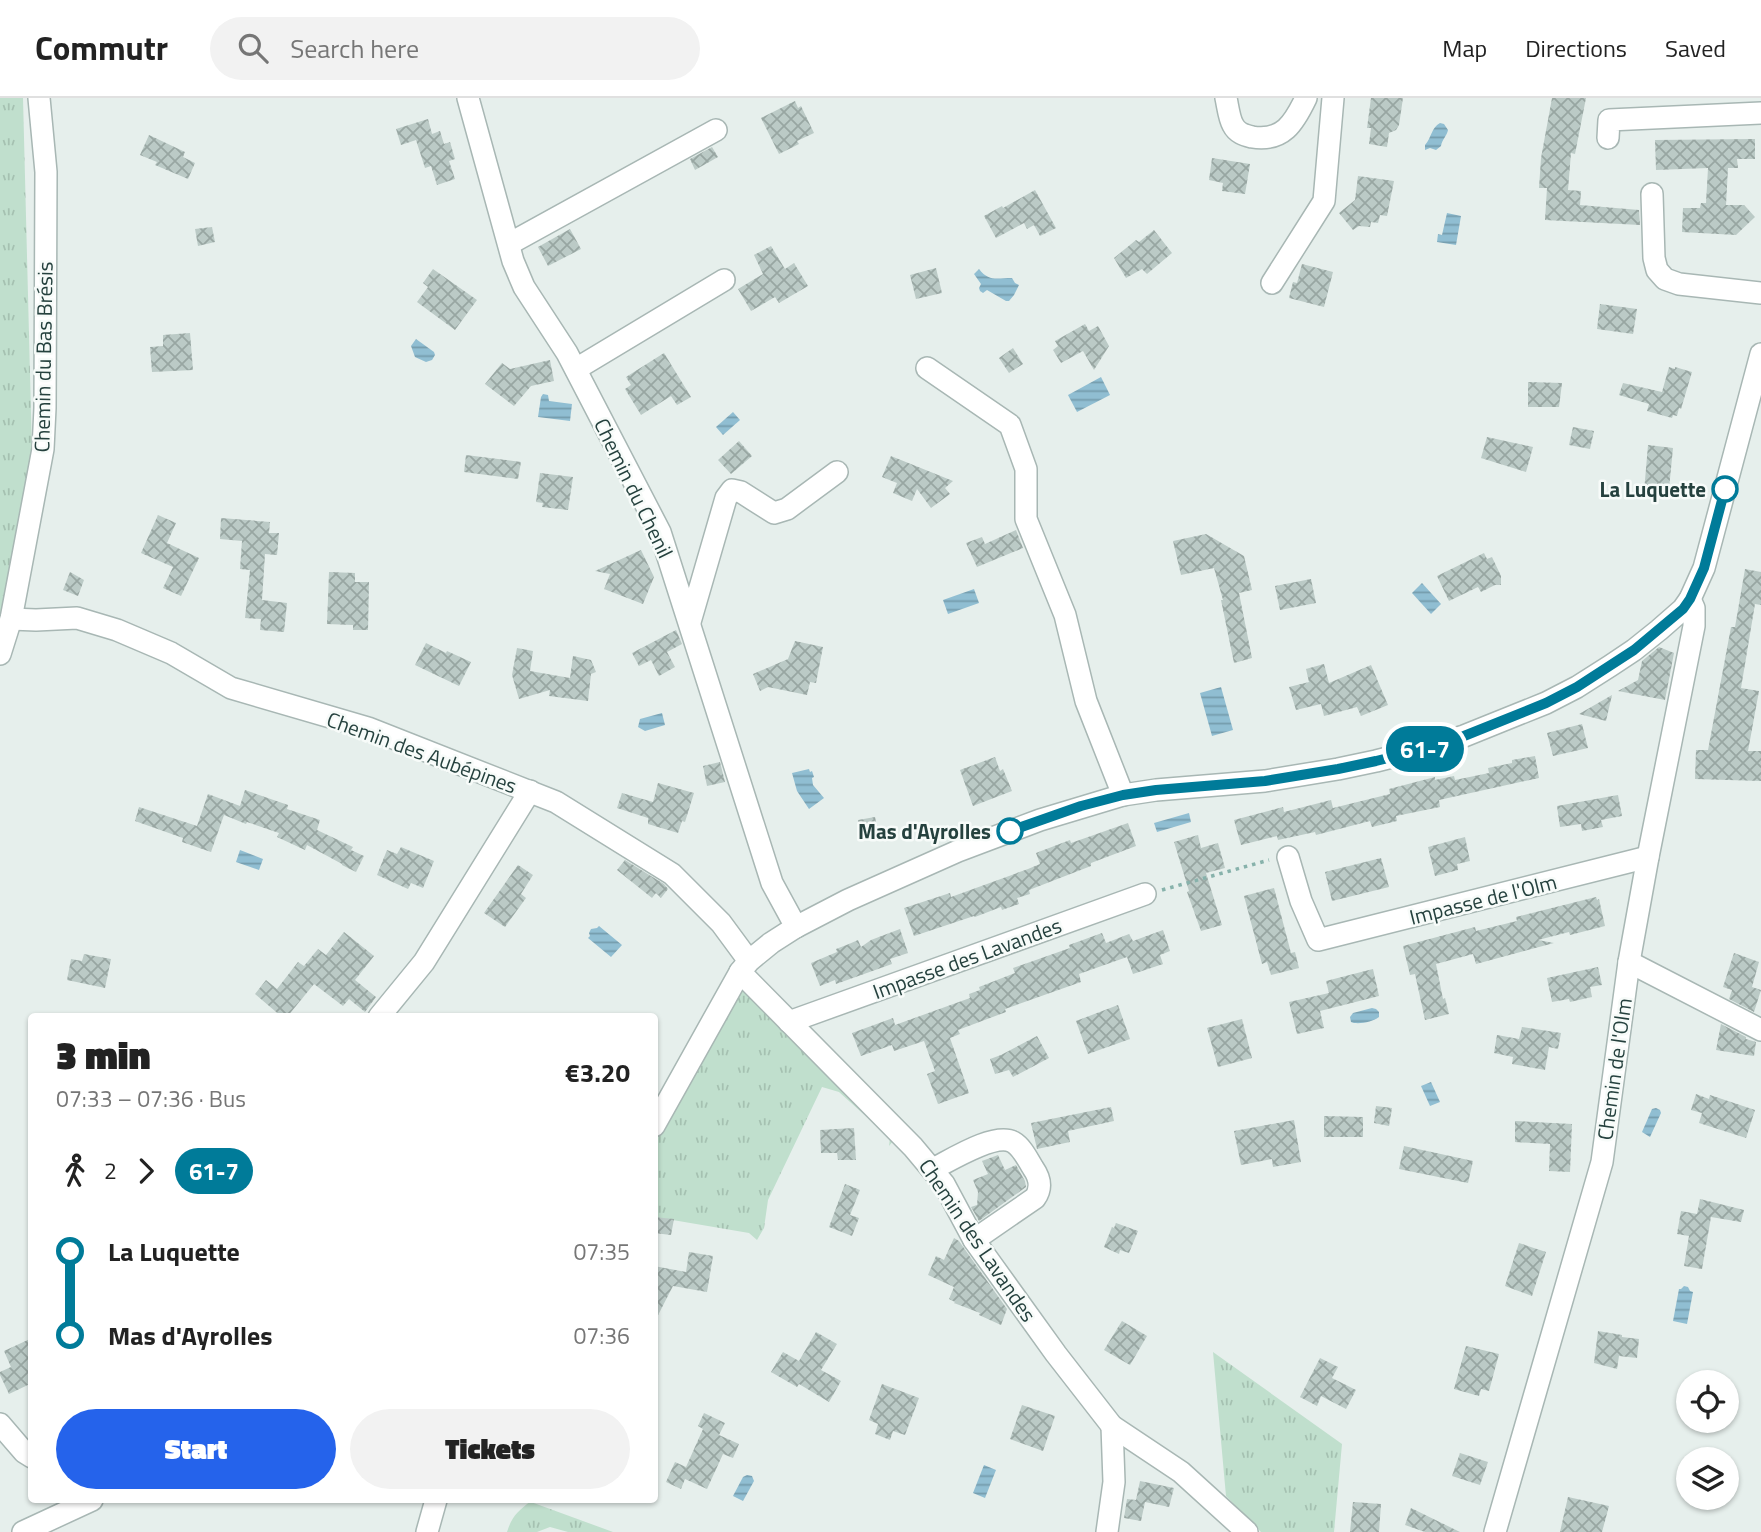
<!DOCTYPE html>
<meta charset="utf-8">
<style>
:root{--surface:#fff;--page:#f2f2f2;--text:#222;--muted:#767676;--line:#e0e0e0;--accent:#2563eb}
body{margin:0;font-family:"Titillium Web",sans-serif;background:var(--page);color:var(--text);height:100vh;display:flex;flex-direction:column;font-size:26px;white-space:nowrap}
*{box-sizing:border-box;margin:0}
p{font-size:23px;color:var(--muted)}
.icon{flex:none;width:38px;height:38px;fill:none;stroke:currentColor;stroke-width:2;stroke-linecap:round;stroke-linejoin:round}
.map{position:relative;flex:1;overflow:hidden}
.side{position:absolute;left:28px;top:915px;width:630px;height:490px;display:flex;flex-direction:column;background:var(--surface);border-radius:7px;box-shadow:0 2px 5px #0004}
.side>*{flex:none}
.badge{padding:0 14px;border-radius:23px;font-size:24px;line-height:46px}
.buttons{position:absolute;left:1676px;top:1272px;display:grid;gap:14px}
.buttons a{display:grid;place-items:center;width:63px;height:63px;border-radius:50%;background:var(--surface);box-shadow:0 2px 5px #0004;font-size:35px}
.map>.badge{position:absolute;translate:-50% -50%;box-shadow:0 0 0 4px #fff}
.legs{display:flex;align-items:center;gap:10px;height:77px;padding:0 28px;font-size:23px}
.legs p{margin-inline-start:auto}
.summary{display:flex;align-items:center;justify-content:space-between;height:119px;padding:0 28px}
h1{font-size:38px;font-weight:800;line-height:52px}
.primary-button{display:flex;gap:14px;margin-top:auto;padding:14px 28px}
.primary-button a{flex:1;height:80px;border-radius:42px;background:var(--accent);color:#fff;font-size:28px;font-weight:800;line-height:80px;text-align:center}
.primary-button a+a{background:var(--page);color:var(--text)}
ul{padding:0 28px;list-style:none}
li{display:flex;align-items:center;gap:24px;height:84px;font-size:26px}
li i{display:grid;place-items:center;width:10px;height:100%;margin:0 9px;background:currentColor}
li i::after{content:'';width:18px;height:18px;margin:-9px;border:5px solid;border-radius:50%;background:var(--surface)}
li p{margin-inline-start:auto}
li:first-child i{background:linear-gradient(#0000 50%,currentColor 0)}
li:last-child i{background:linear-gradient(currentColor 50%,#0000 0)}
header{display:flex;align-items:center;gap:42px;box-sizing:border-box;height:98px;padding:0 35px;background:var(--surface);border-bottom:2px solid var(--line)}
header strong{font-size:33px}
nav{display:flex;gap:38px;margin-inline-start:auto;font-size:24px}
.search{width:490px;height:63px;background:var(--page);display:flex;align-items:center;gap:18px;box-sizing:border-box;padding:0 24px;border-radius:38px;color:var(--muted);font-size:26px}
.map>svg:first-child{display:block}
</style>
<header>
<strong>Commutr</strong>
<div class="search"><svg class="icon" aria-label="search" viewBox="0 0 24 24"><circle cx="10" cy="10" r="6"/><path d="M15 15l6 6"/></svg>Search here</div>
<nav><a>Map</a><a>Directions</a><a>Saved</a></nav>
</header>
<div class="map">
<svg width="1761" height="1434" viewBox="0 0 1761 1434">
<defs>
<pattern id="grass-tufts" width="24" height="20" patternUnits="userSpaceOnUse" patternTransform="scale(1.75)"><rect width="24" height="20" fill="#c0dfcd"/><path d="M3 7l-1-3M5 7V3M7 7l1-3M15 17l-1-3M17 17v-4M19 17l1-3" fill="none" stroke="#a5c1b1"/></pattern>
<pattern id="water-rules" width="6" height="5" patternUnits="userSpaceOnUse" patternTransform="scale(1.75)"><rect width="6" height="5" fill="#90bed2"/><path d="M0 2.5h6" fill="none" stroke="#759cac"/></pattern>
<pattern id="building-cross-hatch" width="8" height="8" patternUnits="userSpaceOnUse" patternTransform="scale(1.75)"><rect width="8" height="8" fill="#bbcac6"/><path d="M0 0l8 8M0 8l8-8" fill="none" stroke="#98a6a2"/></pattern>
</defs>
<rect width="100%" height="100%" fill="#e6efec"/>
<g fill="url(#grass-tufts)">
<path d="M0,0H23L32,355L0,538Z"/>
<path d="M747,890L893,1043L889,1048L890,1040L839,994L822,989L768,1102L764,1130L757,1142L749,1135L655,1119V1044L666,1027L724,917L742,892Z"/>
<path d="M1213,1254L1342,1346L1334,1434H1261L1226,1398Z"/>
<path d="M531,1403V1404L613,1434H568L550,1429L537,1434H507C512,1418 518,1413 531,1403Z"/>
</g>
<g fill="url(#water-rules)">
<path d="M1440,25L1444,26L1448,32C1447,38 1442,41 1441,48L1436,52L1430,50L1425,52V47C1432,39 1431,30 1440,25Z"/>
<path d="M1447,115L1461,118L1456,147L1437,144L1438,136L1442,137Z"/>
<path d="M979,171C989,184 997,180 1012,180L1015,185L1019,187L1014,197L1009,203H1006L987,192L983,195L980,193L979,190L981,186L974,176Z"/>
<path d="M416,241L434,254L435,257L432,262L426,264L415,259L411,248Z"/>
<path d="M1101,279L1110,297L1077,314L1068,297Z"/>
<path d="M543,296L548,297L549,303L572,306L570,323L538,319L541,299Z"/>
<path d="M733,314L740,322L723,337L716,329Z"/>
<path d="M1422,485L1441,506L1431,516L1412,495Z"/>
<path d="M974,491L979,505L948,516L943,502Z"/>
<path d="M1221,589L1233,632L1212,638L1200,595Z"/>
<path d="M662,615L665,627L645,633L638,629L640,621Z"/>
<path d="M809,671L810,674L812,673L814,679L812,680L813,687L824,700L809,711L797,693L792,675Z"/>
<path d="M1189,715L1191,724L1157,734L1154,725Z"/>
<path d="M240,752L263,761L259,772L236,764Z"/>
<path d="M599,828L622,847L611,859L588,840L590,838L589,835L591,831L597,830Z"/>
<path d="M1372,910L1376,911L1379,914V919C1373,924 1357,927 1351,924L1350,919L1353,915Z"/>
<path d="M1431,984L1440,1004L1430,1008L1421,988Z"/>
<path d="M1656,1010L1660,1012L1661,1015L1650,1039L1642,1034L1652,1011Z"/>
<path d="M1684,1188L1688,1189L1690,1193L1693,1194L1687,1226L1673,1223L1679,1191H1681Z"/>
<path d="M984,1367L996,1372L985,1400L973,1395Z"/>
<path d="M747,1377L752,1378L754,1383L743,1403L733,1398L743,1379Z"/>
</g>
<g fill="url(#building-cross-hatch)">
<path d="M1371,0H1403L1399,27L1396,32L1389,35L1387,49L1369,46L1371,30H1367Z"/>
<path d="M1552,0H1586L1575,56L1571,55L1568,92L1581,93L1580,107L1639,112L1640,127L1545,122L1547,90H1539L1541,60Z"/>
<path d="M795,3L798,10L801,8L814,35L797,43L799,46L779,56L761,20Z"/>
<path d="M428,21L432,36L440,33L444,46L450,44L455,61L449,63L455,81L437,87L431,68L425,70L416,42L401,47L396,31Z"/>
<path d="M149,37L185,54L183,59L195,65L188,81L155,67L157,64L140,57Z"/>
<path d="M1755,41V61H1737L1738,70H1728L1726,107H1744L1755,119L1736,137L1682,134L1683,110H1700L1701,105H1706L1708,70L1656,72L1655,42Z"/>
<path d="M712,49L718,59L695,72L690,61Z"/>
<path d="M1212,60L1250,66L1245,96L1222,93L1223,85L1209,82Z"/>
<path d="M1358,78L1394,83L1387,118L1380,117L1378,125L1371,124L1370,129L1359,128L1353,132L1339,115L1355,102Z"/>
<path d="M1035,92L1056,130L1040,138L1034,127L1027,131L1024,125L996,140L984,118L1002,108L1003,110Z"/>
<path d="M212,129L215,144L198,148L195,131Z"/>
<path d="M570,131L581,151L548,168L538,149Z"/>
<path d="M1154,132L1172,155L1147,176L1142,171L1126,180L1114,160L1136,142L1139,144Z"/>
<path d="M771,148L785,171L794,165L808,188L779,205L775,199L751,213L738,191L763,176L754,157Z"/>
<path d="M1302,166L1333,174L1324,209L1289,200L1293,184L1297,185Z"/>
<path d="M936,170L942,195L916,201L910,177Z"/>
<path d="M433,171L477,202L455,232L417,204L428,189L423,185Z"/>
<path d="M1600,206L1637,211L1633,236L1597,231Z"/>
<path d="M1085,226L1089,233L1098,228L1109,248L1094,272L1083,253L1061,265L1053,252L1058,248L1055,243Z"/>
<path d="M190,235L193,272L152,274L150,249L163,248V237Z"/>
<path d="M1013,250L1023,266L1009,275L999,260Z"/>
<path d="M664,255L691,299L677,307L671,298L641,317L625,291L631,287L626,279Z"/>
<path d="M550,262L554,283L531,288L514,308L485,286L502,265L510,271Z"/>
<path d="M1669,269L1675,271V269L1692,274L1681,311L1679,310L1677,318L1673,317L1672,320L1647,313L1649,306L1619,297L1623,285L1662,294Z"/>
<path d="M1528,284L1562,285L1559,309H1528Z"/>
<path d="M1573,329L1594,333L1590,351L1569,347Z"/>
<path d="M1487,339L1533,349L1526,374L1481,360Z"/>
<path d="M739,343L752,358L731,376L718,362Z"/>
<path d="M1648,347L1673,350L1669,391L1663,390L1662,395L1644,394Z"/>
<path d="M466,357L521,364L518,381L464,374Z"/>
<path d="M891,358L953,383L945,390L950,396L931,410L917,391L912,403L893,395L897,385L882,379Z"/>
<path d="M540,375L573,379L568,412L542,409L543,405L536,404Z"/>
<path d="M158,417L176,425L167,445L199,460L181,498L163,490L173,469L141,455Z"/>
<path d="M221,420L270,424L269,435H279L277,457L265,456L262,502L287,505L284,534L260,532L261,521L245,520L250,472L240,471L242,443L220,441Z"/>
<path d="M1016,432L1023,450L977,469L966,445L982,439L985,446Z"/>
<path d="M1206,436L1244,458L1252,492L1239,495L1252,560L1234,565L1221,502H1223L1214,470L1181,477L1173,443Z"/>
<path d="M641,452L654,479L643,506L604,491L610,476L595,473Z"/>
<path d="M1484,455L1487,461L1492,459L1501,478V487H1495L1481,494L1478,489L1449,503L1437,478Z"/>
<path d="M1745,471L1761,474V507L1755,506L1741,590L1759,593L1748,653H1761V683L1695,681L1696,652H1708L1731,529H1735Z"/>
<path d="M70,474L84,482L78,498L63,492Z"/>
<path d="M329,474L355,475V484H369L368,532H353V527L327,526Z"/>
<path d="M1311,481L1316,505L1280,512L1275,488Z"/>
<path d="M676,532L682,546L667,554L675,569L659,578L651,562L639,568L632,555Z"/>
<path d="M795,543L823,549L816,585L810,584L807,597L768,589L760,593L753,576L788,561Z"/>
<path d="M426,545L446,555L447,553L471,564L459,588L415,567Z"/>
<path d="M1659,549L1674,555L1665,602L1618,593L1638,582L1642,563Z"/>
<path d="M517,550L533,553L530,573L570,580L573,558L591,562L596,574L591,576L588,603L549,598L550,592L519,601L512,577Z"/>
<path d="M1324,566L1329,585L1371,567L1388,607L1361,618L1357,609L1324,618L1321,606L1296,612L1289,589L1309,584L1306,571Z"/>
<path d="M1612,597L1606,623L1579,616Z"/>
<path d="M1582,626L1588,650L1553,658L1547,635Z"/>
<path d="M1535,658L1539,680L1439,702L1440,709L1396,718L1397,723L1372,729L1370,723L1316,737L1315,734L1278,742L1277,738L1241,747L1234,722L1283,709L1284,714L1331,702L1333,710L1390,696L1389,691L1435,679V682L1454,678L1455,682L1489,675L1488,670L1512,665V662Z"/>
<path d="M995,659L1000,673L1003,671L1012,693L973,708L960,672Z"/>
<path d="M720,664L725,684L707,688L703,668Z"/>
<path d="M658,685L694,695L685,724L682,723L678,735L648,726V720L617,710L622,695L653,704Z"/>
<path d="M245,692L288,707L287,711L320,722L317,732L353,749L351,752L364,758L356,774L342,767V766L307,747L305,752L277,739L279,735L247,724L246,726L224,717L211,754L182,744L183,740L135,723L139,709L197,728L208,696L240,708Z"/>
<path d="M1618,697L1622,718L1601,722L1603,729L1582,733L1581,726L1560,729L1557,708Z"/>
<path d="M875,719L878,733L861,737L858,722Z"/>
<path d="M1128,725L1136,748L1091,765V768L1029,792L1030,796L1017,800L1019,806L1002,812L1001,809L975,819L974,818L914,838L904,810L950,795L951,799L1028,771L1040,766L1036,755L1070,742L1071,745Z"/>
<path d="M1198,737L1201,750L1218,745L1225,770L1206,775L1222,827L1201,833L1187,794L1189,793L1174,744Z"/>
<path d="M1465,739L1470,763L1457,766L1458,772L1435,778L1428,749Z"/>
<path d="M401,749L434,763L423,790L411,785L408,791L377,777L387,752L397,756Z"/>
<path d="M1381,760L1389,789L1332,803L1325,774Z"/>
<path d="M625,762L664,786L668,791L661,800L656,795L652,800L617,772Z"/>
<path d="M518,767L533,777L521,796L526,800L505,829L484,815Z"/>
<path d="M1274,790L1291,855L1295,854L1299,870L1271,877L1267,864L1262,866L1244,798Z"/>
<path d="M1596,799L1597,802L1599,801L1605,828L1570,837L1569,834L1538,842L1554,845L1476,866L1473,856L1436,866L1443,901L1445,900L1449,916L1425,922L1415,876L1410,877L1403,848L1475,829L1476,833L1517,823L1516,819Z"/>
<path d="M900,831L908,855L890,861L892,866L836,886L835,882L820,888L811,865L837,854L836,851L849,846L858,842L861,849L871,842Z"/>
<path d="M1163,832L1170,853L1160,857L1163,866L1133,876L1127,859L1079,876L1081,884L1005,911L1006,914L958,932L960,936L950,940L969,995L938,1006L927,976L935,973L924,943L894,953L892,947L861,958L852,935L893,920L895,927L970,900L969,896L980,892L979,889L1015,875L1013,870L1070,850L1069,847L1102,835L1106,845L1129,836L1133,843Z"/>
<path d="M344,834L374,858L355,882L376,899L365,914L349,901L343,908L314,886L287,919H282L255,896L266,882L277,891L298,864L304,868L318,851L326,857Z"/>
<path d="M1734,855L1759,864L1752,889L1761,892L1754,914L1729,901L1732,892L1723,889Z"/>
<path d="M84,856L111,861L105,890L67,882L71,861L82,863Z"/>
<path d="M1598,869L1602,887L1590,889L1592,899L1570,904L1569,901L1552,904L1547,880Z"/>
<path d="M1373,871L1379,898L1320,913L1324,930L1297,936L1289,904L1329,895L1326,883Z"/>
<path d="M1118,907L1130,941L1088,956L1076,923Z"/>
<path d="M1242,921L1252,960L1218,969L1207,930Z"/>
<path d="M1721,926L1746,939V941L1756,944L1754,958L1716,952Z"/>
<path d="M1522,929L1561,935L1558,951L1549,949L1545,972L1512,966L1513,959L1494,955L1497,937L1519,941Z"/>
<path d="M1037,938L1049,960L1013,979L1009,972L995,976L990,961L1001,957Z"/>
<path d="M1696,996L1709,1001L1710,997L1755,1012L1746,1040L1699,1025L1702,1015L1691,1012Z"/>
<path d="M1376,1008L1392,1010L1389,1028L1374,1025Z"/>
<path d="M1111,1009L1114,1023L1068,1033L1070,1044L1037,1051L1031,1025Z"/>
<path d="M1324,1018L1363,1019V1039H1324Z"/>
<path d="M1294,1022L1301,1064L1273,1069L1272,1061L1241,1067L1234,1033Z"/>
<path d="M1515,1023L1572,1026L1570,1074L1549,1073L1550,1046L1515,1044Z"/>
<path d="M854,1030L856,1062H838L837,1055H821L820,1032Z"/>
<path d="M1404,1048L1473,1063L1468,1085L1399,1071Z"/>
<path d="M998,1057L1005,1072L1016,1067L1025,1083L1026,1089L979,1123L971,1109L977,1107L978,1094L973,1082L988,1076L982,1063Z"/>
<path d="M845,1086L860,1092L850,1117L859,1120L852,1138L829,1129Z"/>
<path d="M1700,1101L1744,1112L1741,1124L1711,1119L1702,1171L1684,1168L1689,1138L1677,1136L1681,1113L1697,1116Z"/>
<path d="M654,1119L674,1121L671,1137L654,1135Z"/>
<path d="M1116,1125L1138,1133L1129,1155L1120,1152L1119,1156L1104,1149L1112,1129L1114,1130Z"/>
<path d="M954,1140L959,1143L1007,1211L1001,1227L979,1217L980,1215L954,1205L955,1204L949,1201L954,1189L928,1177L936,1158L944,1162Z"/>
<path d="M1519,1145L1546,1154L1532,1198L1505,1188Z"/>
<path d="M689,1154L713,1158L707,1194L673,1188L654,1225V1168L686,1174Z"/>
<path d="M1122,1223L1147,1238L1130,1267L1104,1252Z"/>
<path d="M1598,1233L1622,1237V1239L1639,1241L1637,1260L1619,1258L1617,1271L1594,1265Z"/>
<path d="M816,1234L837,1246L821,1272L841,1283L829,1304L799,1286L797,1289L771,1274L783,1254L799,1263Z"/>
<path d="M32,1240V1285L9,1296L0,1277V1274L11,1269L4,1253Z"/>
<path d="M1466,1248L1499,1256L1489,1293L1481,1291L1479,1298L1454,1291Z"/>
<path d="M1320,1260L1338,1269L1332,1280L1356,1292L1346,1311L1321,1298L1317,1308L1300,1299Z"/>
<path d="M882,1286L919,1300L905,1337L893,1333L890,1342L875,1336L878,1326L869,1322Z"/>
<path d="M1022,1307L1055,1318L1043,1353L1010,1341Z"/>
<path d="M704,1315L725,1325L719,1337L739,1346L733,1360L723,1356L707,1391L685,1381L681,1391L666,1384L675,1364L686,1369L703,1331L698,1328Z"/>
<path d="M1460,1355L1488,1364L1480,1387L1452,1378Z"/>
<path d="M1140,1383L1174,1390L1169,1409L1145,1404L1141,1423L1124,1420L1127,1401L1136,1402Z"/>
<path d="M1568,1399L1609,1408L1602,1434H1560Z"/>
<path d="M1353,1404L1381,1406L1379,1434H1350Z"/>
<path d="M1411,1410L1460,1434H1425L1405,1427Z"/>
</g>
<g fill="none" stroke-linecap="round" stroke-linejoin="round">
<defs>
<g id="minor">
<path d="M468,0L513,163L524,189L567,255L660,434L772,785L796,829"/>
<path d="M1226,0C1228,9 1229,20 1233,27C1237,35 1244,37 1252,39C1283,44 1294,25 1306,0"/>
<path d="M1608,40L1609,22L1761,15"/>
<path d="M1652,96L1654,160L1657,172L1665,181L1679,186L1761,195"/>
<path d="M509,146L716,32"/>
<path d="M1272,185L1324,103L1333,0"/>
<path d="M927,270L1010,327L1026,371V421L1065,517L1086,603L1123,697"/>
<path d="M576,271L724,182"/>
<path d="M11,521L36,522L77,520L117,532L171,555L231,590L368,630L556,704L672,776L721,825L749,863"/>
<path d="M690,524L726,400L732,392L741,394L774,415L787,411L837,374"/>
<path d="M0,556L11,521L43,351L45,310L46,74L39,0"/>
<path d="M1288,759L1301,803L1318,842L1648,759"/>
<path d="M1629,864L1761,932"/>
<path d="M740,874L913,1049L944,1086L974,1142L1056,1256L1112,1328L1181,1374L1247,1434"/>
<path d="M379,919L424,864L530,693"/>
<path d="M789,924L1145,796"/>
<path d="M654,1028L740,874L749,863L771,845L796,829L848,802L958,753L1040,722L1123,697L1156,692L1265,683L1338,671L1376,663L1420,652L1464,638L1546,605L1577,589L1610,568L1634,552L1659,532L1683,511L1690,501L1704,470L1761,256"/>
<path d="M933,1071C951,1062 995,1034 1013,1044C1022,1049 1028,1062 1033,1070C1040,1080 1042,1090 1035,1100L974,1142"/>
<path d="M0,1326L24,1354L32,1359"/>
<path d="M23,1434L92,1402"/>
<path d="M427,1434L436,1402"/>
<path d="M1107,1434L1114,1384L1112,1328"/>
<path d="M1495,1434L1602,1064L1629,864L1648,759L1694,528V510L1690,501"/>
</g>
</defs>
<use href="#minor" stroke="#a8b7b4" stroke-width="24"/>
<path stroke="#87b2ab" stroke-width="3.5" stroke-dasharray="3.5 5" stroke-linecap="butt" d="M1162,792L1269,762"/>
<use href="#minor" stroke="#fff" stroke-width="21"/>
</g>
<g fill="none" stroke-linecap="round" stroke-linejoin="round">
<defs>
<path id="line-1" d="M1010,733L1081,708L1123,697L1156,692L1265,683L1338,671L1376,663L1420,652L1464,638L1546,605L1577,589L1634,552L1683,511L1690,501L1704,470L1725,391"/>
</defs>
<use href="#line-1" stroke="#fff" stroke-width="16"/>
<use href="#line-1" stroke="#007b99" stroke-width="10"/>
</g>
<g fill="#fff" stroke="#007b99" stroke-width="3.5">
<circle cx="1725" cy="391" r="12"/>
<circle cx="1010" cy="733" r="12"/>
</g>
<g text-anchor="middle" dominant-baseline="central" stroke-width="5" stroke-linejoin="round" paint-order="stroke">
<g font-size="21" fill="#25413e" stroke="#f7fbf9">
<text transform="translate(43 259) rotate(-89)">Chemin du Bas Brésis</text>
<text transform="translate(634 390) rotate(64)">Chemin du Chenil</text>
<text transform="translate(422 654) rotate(20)">Chemin des Aubépines</text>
<text transform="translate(1483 801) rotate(-14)">Impasse de l'Olm</text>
<text transform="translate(967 860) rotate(-20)">Impasse des Lavandes</text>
<text transform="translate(1614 971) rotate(-82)">Chemin de l'Olm</text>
<text transform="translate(978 1142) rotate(56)">Chemin des Lavandes</text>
</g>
<g font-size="21" font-weight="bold" fill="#25413e" stroke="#f7fbf9" text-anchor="end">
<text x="1706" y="391">La Luquette</text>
<text x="991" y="733">Mas d'Ayrolles</text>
</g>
</g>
</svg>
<div class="buttons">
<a><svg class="icon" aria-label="locate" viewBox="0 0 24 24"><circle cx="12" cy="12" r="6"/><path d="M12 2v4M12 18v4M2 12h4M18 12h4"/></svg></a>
<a><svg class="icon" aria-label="layers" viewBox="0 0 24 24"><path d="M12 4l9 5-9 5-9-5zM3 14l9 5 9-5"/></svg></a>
</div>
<b class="badge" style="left:1425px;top:651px;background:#007b99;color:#fff">61-7</b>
<section class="side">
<div class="summary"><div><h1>3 min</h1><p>07:33 – 07:36 · Bus</p></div><b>€3.20</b></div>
<div class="legs"><svg class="icon" aria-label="walk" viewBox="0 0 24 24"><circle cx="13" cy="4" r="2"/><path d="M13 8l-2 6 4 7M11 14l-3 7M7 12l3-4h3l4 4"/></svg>2<svg class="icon" aria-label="forward" viewBox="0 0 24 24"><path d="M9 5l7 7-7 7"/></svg><b class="badge" style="background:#007b99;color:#fff">61-7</b></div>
<ul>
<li><i style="color:#007b99"></i><b>La Luquette</b><p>07:35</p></li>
<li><i style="color:#007b99"></i><b>Mas d'Ayrolles</b><p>07:36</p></li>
</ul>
<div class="primary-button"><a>Start</a><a>Tickets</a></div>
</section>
</div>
